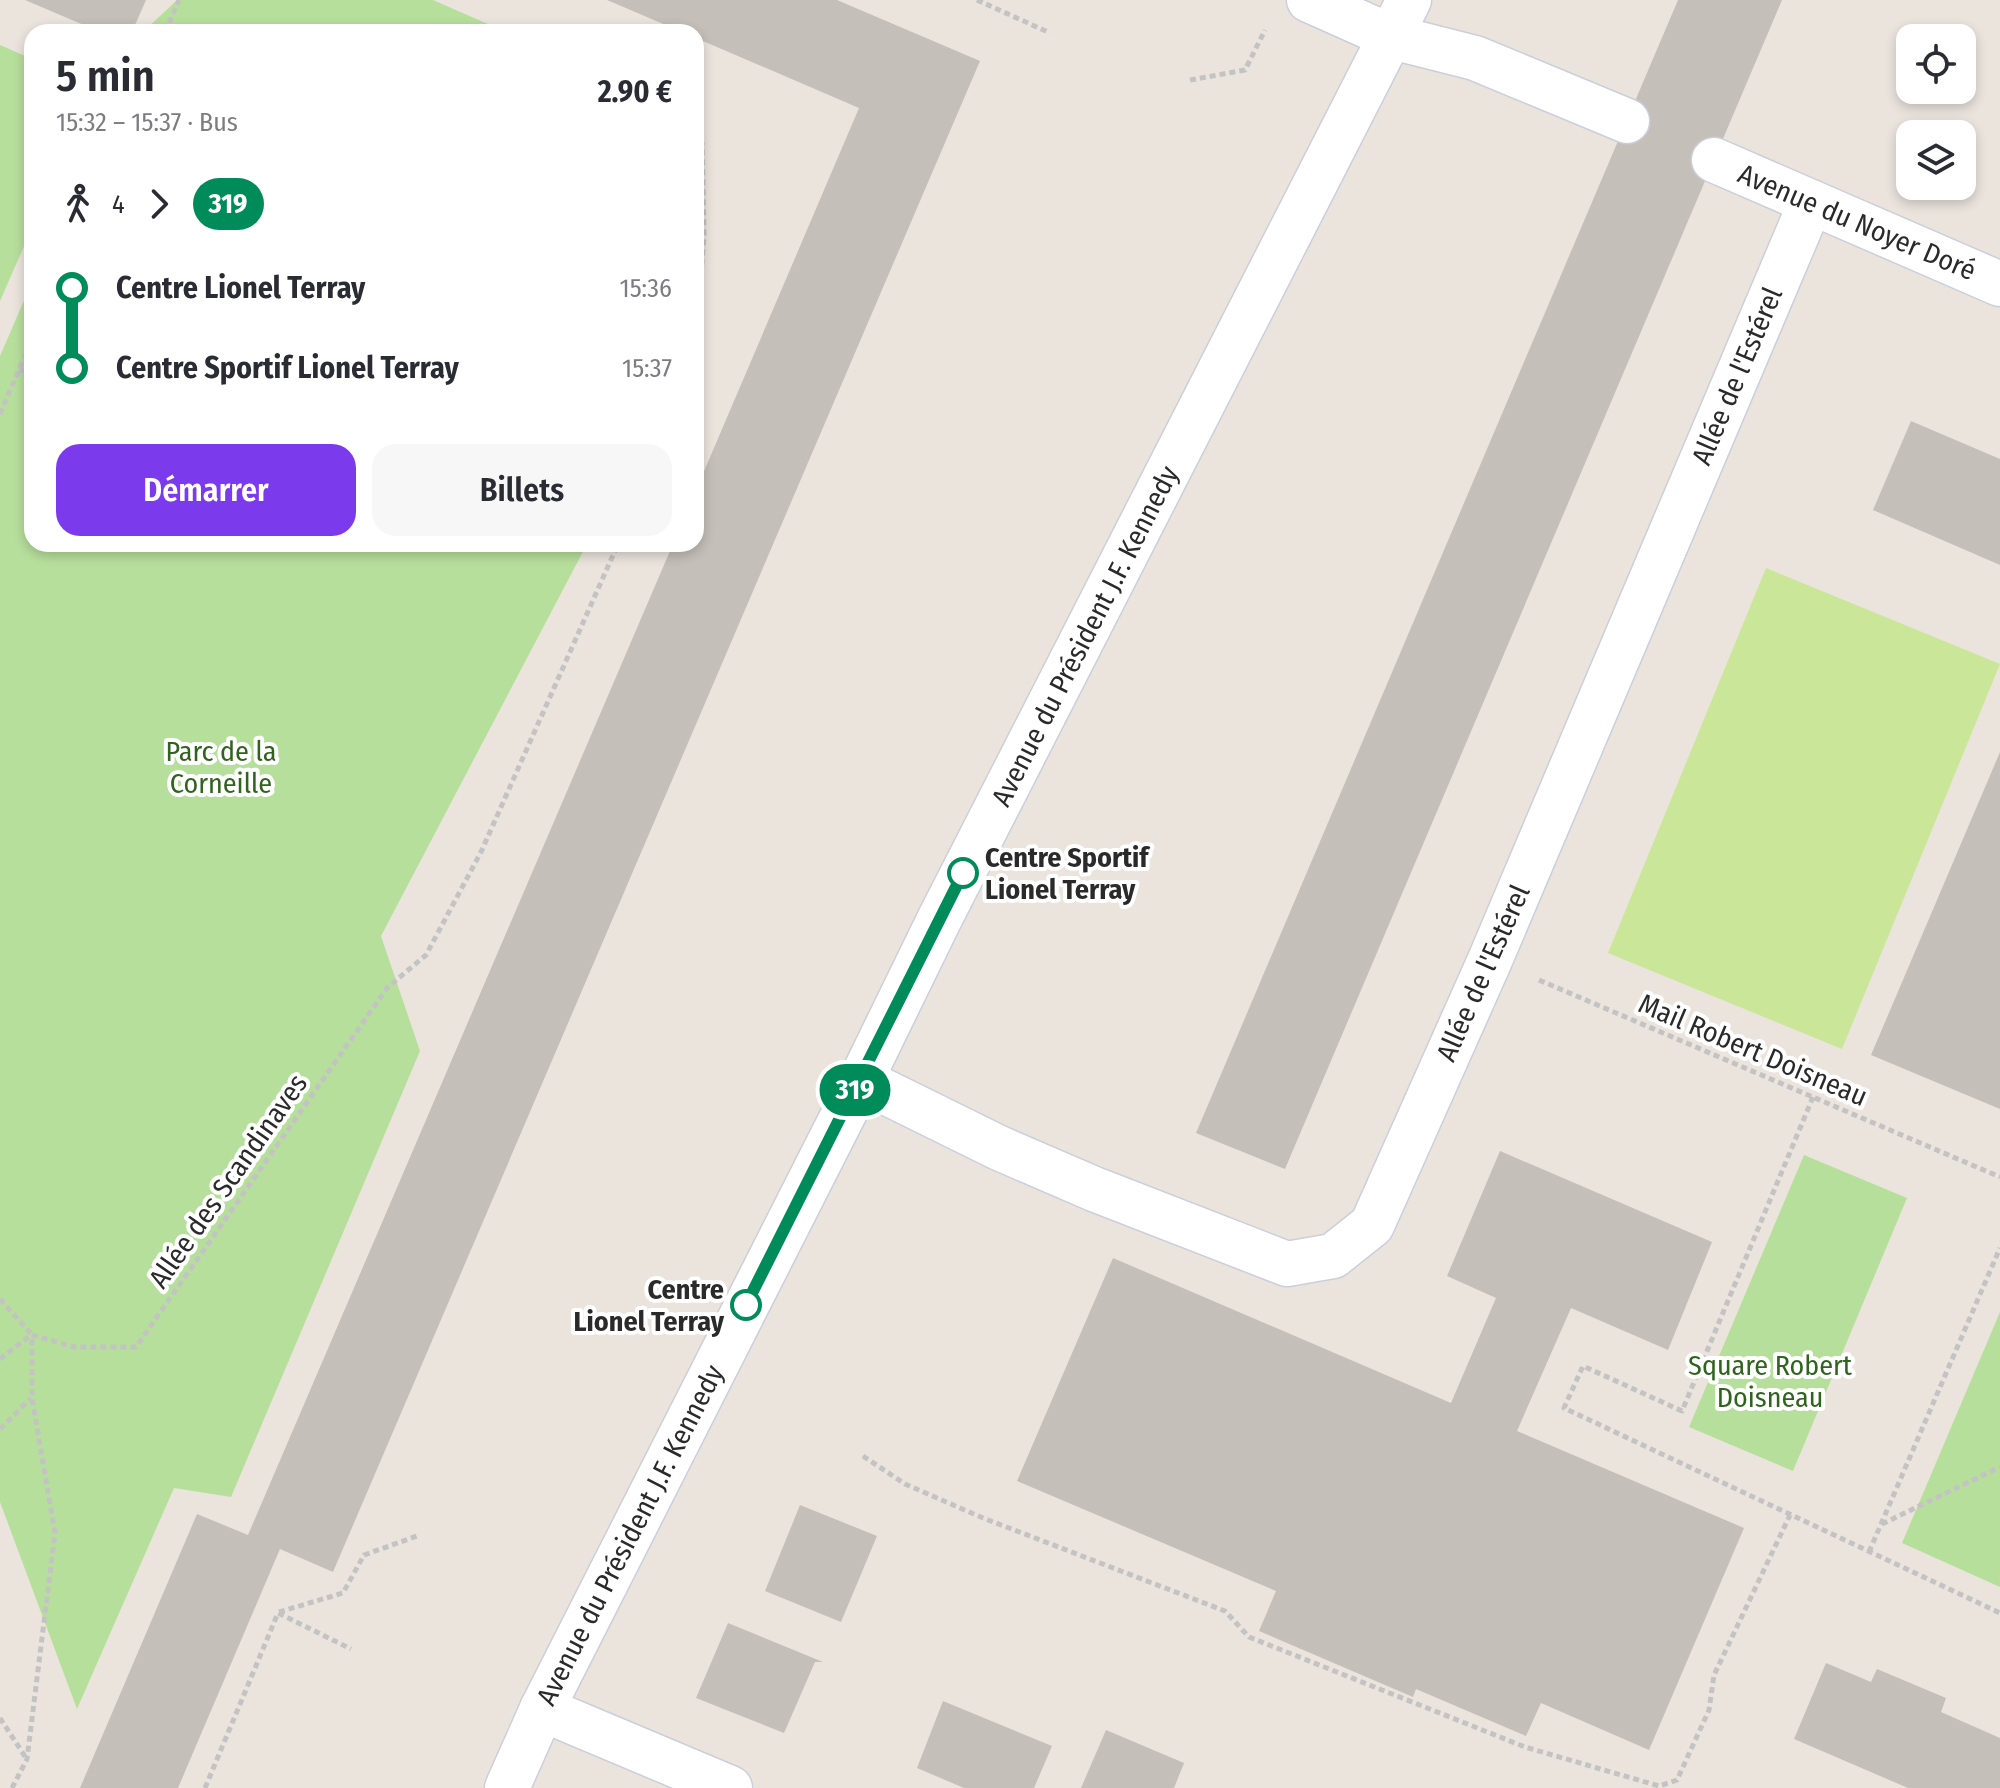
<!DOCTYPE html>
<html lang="fr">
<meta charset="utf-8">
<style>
:root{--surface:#fff;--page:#f7f7f7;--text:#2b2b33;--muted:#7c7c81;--accent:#7c3aed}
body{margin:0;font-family:"Fira Sans Condensed",sans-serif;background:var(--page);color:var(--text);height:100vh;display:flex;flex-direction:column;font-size:30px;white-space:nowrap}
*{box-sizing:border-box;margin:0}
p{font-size:26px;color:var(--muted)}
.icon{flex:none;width:44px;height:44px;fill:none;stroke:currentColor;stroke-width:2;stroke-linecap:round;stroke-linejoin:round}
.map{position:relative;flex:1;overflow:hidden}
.side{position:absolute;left:24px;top:24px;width:680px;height:528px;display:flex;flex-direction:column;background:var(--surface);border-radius:24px;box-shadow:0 4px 12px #0003}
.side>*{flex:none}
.badge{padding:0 16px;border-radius:26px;font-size:28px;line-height:52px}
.tools{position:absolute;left:1896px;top:24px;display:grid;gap:16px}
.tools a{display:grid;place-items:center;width:80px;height:80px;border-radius:16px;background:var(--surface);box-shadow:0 4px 12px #0003;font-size:40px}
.map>.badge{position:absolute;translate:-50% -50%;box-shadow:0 0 0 4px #fff}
.legs{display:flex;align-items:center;gap:12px;height:88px;padding:0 32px;font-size:26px}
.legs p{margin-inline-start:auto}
.summary{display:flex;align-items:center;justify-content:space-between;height:136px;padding:0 32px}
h1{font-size:44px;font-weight:600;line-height:60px}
.action{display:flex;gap:16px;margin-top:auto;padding:16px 32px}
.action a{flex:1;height:92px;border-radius:24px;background:var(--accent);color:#fff;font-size:32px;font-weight:600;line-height:92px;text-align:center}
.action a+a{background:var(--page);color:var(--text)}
ul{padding:0 32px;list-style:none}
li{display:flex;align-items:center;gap:28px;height:80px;font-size:30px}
li i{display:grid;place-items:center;width:12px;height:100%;margin:0 10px;background:currentColor}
li i::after{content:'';width:20px;height:20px;margin:-10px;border:6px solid;border-radius:50%;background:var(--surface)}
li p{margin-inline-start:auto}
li:first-child i{background:linear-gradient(#0000 50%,currentColor 0)}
li:last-child i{background:linear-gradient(currentColor 50%,#0000 0)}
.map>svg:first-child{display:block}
</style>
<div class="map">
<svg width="2000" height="1788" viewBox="0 0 2000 1788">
<rect width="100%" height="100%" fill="#ebe4dd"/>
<g fill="#b7df9c">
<path d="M177,0H433L506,32H143Z"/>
<path d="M0,45L32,59V228L0,301Z"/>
<path d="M32,282V544H587L381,936L420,1051L231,1497L174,1488L77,1709L0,1502V356Z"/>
<path d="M1804,1155L1907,1198L1793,1471L1689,1427Z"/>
<path d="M2000,1312V1587L1902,1543Z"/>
</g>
<path fill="#cae698" d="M1766,568L2000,664L1842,1049L1608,953Z"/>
<g fill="#c4bfb8">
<path d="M25,0H146L132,32H100Z"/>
<path d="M607,0H837L980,61L333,1572L280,1549L178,1788H80L197,1514L248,1535L673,544H696V490L859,108L696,38V32H682Z"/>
<path d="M1678,0H1782L1285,1169L1196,1133Z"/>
<path d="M1911,421L2000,459V565L1873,510Z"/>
<path d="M2000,752V1109L1871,1055Z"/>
<path d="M1500,1151L1712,1242L1668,1350L1571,1308L1517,1431L1744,1528L1649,1750L1541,1703L1526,1736L1416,1689L1413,1697L1259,1631L1276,1591L1017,1481L1113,1258L1451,1403L1496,1298L1447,1276Z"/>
<path d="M800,1505L877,1536L841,1622L765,1591Z"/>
<path d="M728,1623L823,1662H815L784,1733L696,1698Z"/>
<path d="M1826,1663L1871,1682L1877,1669L1946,1698L1941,1712L2000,1738V1788H1908L1794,1739Z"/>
<path d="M943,1701L1052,1746L1034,1788H964L917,1768Z"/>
<path d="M1106,1730L1184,1763L1174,1788H1081Z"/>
</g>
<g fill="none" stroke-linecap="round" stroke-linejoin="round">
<path stroke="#c4bfb9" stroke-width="44" stroke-dasharray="44 22" stroke-linecap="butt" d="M1627,121L1714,160"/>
<defs>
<g id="minor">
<path d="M1309,0L1392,37L1475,58L1627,121"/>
<path d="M1714,160L2000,284"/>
<path d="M861,1080L999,1148L1094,1189L1287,1264L1333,1256L1372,1225L1490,960L1811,202"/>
<path d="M542,1709L730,1788"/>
<path d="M507,1788L542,1709L861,1080L939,920L1409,0"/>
</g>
</defs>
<use href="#minor" stroke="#cbcfdb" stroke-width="47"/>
<g stroke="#c3c3c3" stroke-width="5" stroke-dasharray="6 4" stroke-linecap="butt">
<path d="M977,0L1050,33"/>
<path d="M165,32L179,0"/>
<path d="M1190,80L1245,70L1265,30"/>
<path d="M696,345L704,234L702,142"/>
<path d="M19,369L32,375"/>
<path d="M0,414L32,339"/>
<path d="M1539,980L2000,1177"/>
<path d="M1813,1097L1682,1411L1583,1366L1564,1408L2000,1613"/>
<path d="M0,1299L32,1335"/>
<path d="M32,1335L74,1347H136L387,988L426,955L481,852L618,544"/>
<path d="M0,1359L31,1335"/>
<path d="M0,1429L31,1398"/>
<path d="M863,1456L905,1484L983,1518L1225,1611L1249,1637L1525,1747L1659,1786L1677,1780L1709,1710L1714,1675L1790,1515"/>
<path d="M1882,1524L2000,1467"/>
<path d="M1869,1552L2000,1248"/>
<path d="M279,1612L343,1593L364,1555L417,1536"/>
<path d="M0,1718L26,1758"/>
<path d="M12,1788L27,1759L55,1533L32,1398V1335"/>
<path d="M205,1788L278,1613L351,1649"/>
</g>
<use href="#minor" stroke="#fff" stroke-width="44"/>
</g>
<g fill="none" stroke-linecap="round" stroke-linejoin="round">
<defs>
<path id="line-1" d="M746,1305L963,873"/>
</defs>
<use href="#line-1" stroke="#fff" stroke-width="18"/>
<use href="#line-1" stroke="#008b5a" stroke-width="12"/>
</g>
<g fill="#fff" stroke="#008b5a" stroke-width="4">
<circle cx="963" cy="873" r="14"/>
<circle cx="746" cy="1305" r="14"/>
</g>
<g text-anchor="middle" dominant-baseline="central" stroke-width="8" stroke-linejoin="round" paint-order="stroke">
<g font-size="28" fill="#2a2a2a" stroke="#fff">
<text transform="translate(1857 222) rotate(23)">Avenue du Noyer Doré</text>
<text transform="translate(1737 376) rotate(-67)">Allée de l'Estérel</text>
<text transform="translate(1085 636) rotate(-63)">Avenue du Président J.F. Kennedy</text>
<text transform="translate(1483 973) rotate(-66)">Allée de l'Estérel</text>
<text transform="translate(1753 1050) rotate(23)">Mail Robert Doisneau</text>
<text transform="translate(228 1181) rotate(-55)">Allée des Scandinaves</text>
<text transform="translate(630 1535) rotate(-63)">Avenue du Président J.F. Kennedy</text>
</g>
<g font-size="28" fill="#30631e" stroke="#fff">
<text x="221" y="751">Parc de la<tspan x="221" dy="32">Corneille</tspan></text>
<text x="1770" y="1365">Square Robert<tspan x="1770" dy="32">Doisneau</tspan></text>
</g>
<g font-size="28" font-weight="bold" fill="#2a2a2a" stroke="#fff" text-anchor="start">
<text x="985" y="857">Centre Sportif<tspan x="985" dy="32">Lionel Terray</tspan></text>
<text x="724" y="1289" text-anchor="end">Centre<tspan x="724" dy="32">Lionel Terray</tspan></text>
</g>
</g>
</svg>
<div class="tools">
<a><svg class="icon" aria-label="locate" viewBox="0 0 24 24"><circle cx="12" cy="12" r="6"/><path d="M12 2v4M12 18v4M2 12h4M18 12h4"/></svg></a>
<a><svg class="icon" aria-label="layers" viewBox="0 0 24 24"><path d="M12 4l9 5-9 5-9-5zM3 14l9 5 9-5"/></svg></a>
</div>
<b class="badge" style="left:855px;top:1090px;background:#008b5a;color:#fff">319</b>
<section class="side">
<div class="summary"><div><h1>5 min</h1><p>15:32 – 15:37 · Bus</p></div><b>2.90 €</b></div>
<div class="legs"><svg class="icon" aria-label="walk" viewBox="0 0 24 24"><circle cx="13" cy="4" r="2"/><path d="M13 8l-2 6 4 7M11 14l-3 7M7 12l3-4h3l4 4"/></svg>4<svg class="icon" aria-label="forward" viewBox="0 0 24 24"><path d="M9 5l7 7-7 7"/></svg><b class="badge" style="background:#008b5a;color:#fff">319</b></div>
<ul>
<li><i style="color:#008b5a"></i><b>Centre Lionel Terray</b><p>15:36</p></li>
<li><i style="color:#008b5a"></i><b>Centre Sportif Lionel Terray</b><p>15:37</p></li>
</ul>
<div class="action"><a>Démarrer</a><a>Billets</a></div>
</section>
</div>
